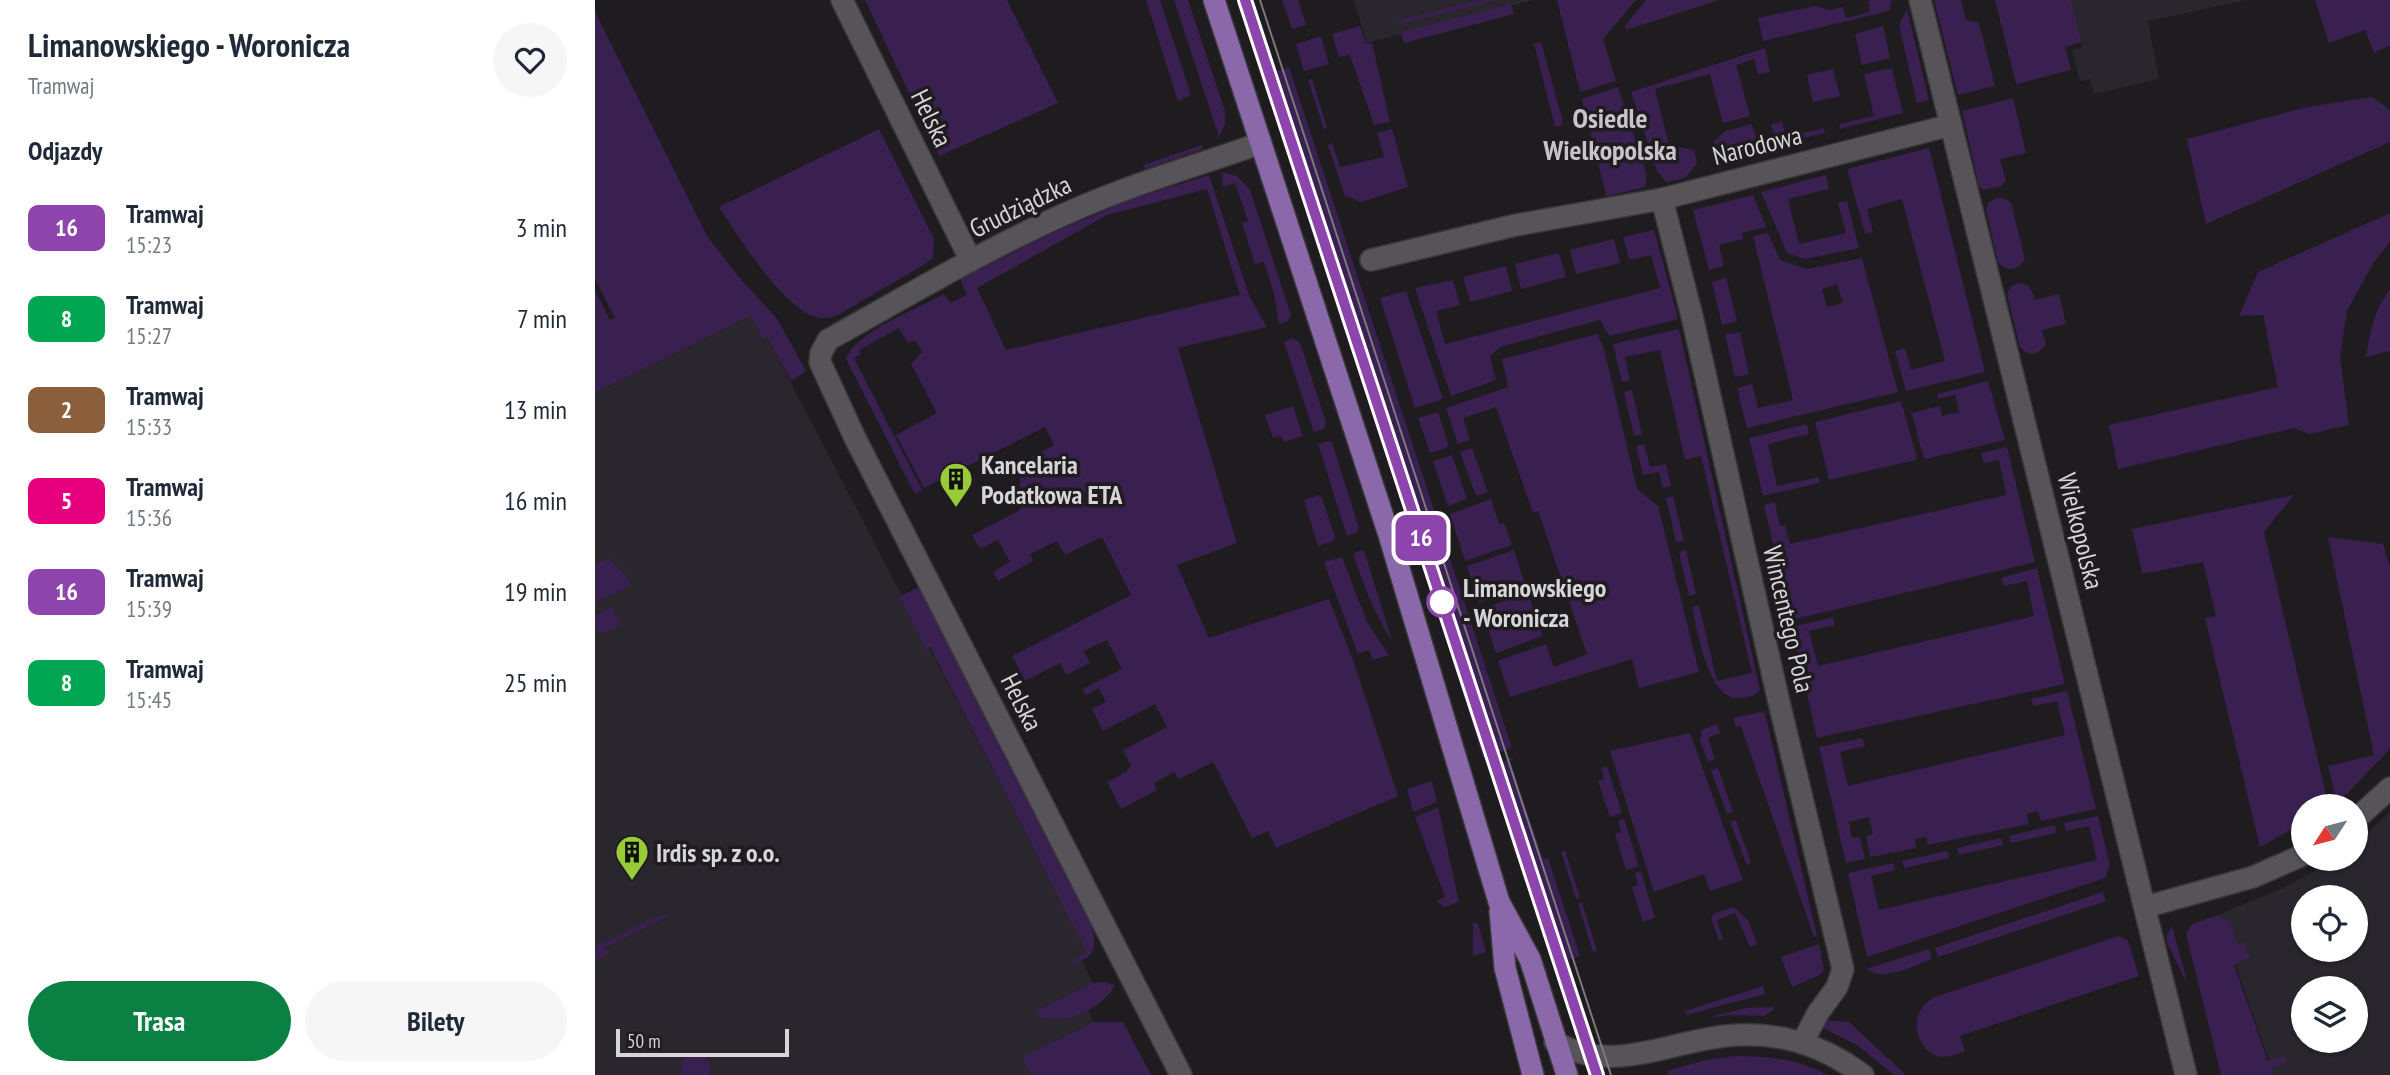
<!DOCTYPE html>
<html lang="pl">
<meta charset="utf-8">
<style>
:root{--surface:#fff;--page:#f6f6f7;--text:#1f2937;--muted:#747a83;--accent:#0b8043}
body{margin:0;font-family:"PT Sans Narrow",sans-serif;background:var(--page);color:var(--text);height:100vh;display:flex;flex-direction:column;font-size:26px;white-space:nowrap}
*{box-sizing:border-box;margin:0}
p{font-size:23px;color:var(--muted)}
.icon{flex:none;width:38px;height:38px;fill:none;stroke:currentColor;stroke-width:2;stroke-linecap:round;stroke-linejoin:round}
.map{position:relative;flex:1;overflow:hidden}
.drawer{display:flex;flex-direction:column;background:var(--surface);width:595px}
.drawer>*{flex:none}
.badge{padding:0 14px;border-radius:10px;font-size:24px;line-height:46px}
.needle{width:46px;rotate:234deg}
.buttons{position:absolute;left:1696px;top:794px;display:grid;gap:14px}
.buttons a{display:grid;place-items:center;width:77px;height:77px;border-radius:50%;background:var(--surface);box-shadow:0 2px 5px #0004;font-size:35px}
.scale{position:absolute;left:21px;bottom:18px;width:173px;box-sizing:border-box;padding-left:7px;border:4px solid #d6d5d7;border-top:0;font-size:19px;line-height:24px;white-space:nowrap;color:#d6d5d7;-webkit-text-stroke:5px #1e1c1f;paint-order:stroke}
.map>.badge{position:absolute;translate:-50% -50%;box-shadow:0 0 0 4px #fff}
h2{padding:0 28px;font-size:26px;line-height:63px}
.round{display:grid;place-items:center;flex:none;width:74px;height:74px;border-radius:37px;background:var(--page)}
.headline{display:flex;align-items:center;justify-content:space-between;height:119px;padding:0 28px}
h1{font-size:33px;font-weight:700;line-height:52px}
.primary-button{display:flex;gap:14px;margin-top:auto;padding:14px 28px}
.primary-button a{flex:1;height:80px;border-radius:42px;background:var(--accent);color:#fff;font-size:28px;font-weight:700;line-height:80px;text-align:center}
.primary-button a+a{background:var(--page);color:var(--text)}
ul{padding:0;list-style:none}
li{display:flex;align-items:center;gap:21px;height:91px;padding:0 28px}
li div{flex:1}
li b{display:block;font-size:26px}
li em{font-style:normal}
li .badge{min-width:77px;font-weight:700;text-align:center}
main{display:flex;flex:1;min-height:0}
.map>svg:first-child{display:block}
</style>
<main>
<section class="drawer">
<div class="headline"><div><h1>Limanowskiego - Woronicza</h1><p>Tramwaj</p></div><a class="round"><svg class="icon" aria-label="heart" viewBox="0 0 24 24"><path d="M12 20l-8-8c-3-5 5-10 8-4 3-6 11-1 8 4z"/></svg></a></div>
<h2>Odjazdy</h2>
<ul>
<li><span class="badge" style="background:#8e44ad;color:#fff">16</span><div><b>Tramwaj</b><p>15:23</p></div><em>3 min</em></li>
<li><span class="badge" style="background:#00a651;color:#fff">8</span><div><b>Tramwaj</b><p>15:27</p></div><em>7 min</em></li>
<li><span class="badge" style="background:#8b5e3c;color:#fff">2</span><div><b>Tramwaj</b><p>15:33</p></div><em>13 min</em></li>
<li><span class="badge" style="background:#e6007e;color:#fff">5</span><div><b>Tramwaj</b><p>15:36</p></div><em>16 min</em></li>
<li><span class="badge" style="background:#8e44ad;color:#fff">16</span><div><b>Tramwaj</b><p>15:39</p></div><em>19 min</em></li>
<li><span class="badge" style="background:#00a651;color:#fff">8</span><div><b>Tramwaj</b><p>15:45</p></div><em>25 min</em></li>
</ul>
<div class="primary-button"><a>Trasa</a><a>Bilety</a></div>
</section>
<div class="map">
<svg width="1795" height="1075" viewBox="0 0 1795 1075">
<rect width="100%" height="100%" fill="#1e1c1f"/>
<g fill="#2a262d" fill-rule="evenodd">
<path d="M759,0H938L772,43Z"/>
<path d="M1476,0H1651L1553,21L1564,79L1499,94L1495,79L1485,81L1477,50L1487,47Z"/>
<path d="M156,316L172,337L493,952L487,960L498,983L483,991L527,1075H0V393Z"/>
<path d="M1795,812V1075H1679L1623,915L1688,888L1742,859H1760L1761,844ZM1708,898H1760V950H1708ZM1708,989H1760V1041H1708Z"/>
</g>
<g fill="#3a1f51" fill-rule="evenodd">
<path d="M270,0H412L463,103L344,156Z"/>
<path d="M551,0H565L596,95L583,101Z"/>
<path d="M579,0H593L630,111V124L624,137Z"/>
<path d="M687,0H703L711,25L697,29Z"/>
<path d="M886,0H902L805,24L804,20Z"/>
<path d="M962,0H1041L1008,39L1021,81L985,92Z"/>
<path d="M1051,0H1124L1031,30L1030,26Z"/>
<path d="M1278,0H1297L1294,11L1168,41L1163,18L1220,6L1235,10L1248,7L1251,18L1275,12L1273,1Z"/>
<path d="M1339,0H1366L1371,20L1384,23L1400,86L1363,95Z"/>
<path d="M1400,0H1476L1486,42L1470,47L1476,70L1421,84Z"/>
<path d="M1720,0H1795V45L1779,53L1770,30L1734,43Z"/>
<path d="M916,4L919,14L809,43L806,32Z"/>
<path d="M1312,9L1334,100L1322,103L1304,25Z"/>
<path d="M0,12L112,236L143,276L183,320L211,371L196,381L172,337L167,339L156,316L0,393V290L15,320L20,318L0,279Z"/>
<path d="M765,26L771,44L777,43L795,122L779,125L755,55L744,57L737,34Z"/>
<path d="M1288,26L1295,58L1267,65L1260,34Z"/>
<path d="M726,36L734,64L709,71L701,44Z"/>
<path d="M946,42L967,118V125L960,127L939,44Z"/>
<path d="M1170,48L1175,72L1163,74L1159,59L1141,65L1155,116L1128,123L1115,74L1060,89L1074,145L1099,150L1102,164L1090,178L1071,182L1062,171L1036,92Z"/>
<path d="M694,67L917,748L888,758L782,417L670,75Z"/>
<path d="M1297,68L1308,113L1245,129L1244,124L1279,116L1269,74Z"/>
<path d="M1238,69L1245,96L1218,102L1212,75Z"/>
<path d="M717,79L732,128L729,129L713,80Z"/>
<path d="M1023,87L1052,175L1050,187L1014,196L1011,195L987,99Z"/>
<path d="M1777,97L1795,110V142L1611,224L1592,139L1712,107Z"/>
<path d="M1418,98L1431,153L1405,159L1411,181L1406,186L1389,190L1384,186L1367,111Z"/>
<path d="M1187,121L1191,137L1229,128L1230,133L1182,144L1176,125Z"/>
<path d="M1157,124L1164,149L1119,160L1115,146L1130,131Z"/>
<path d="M284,129L339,239L338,258L329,265L241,316C236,317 229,319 224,318C189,311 143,236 124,207Z"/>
<path d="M797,129L813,187L766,202L750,196L733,145L737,143L745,167L789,157L782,133Z"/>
<path d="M607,145L608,149L550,169L548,165Z"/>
<path d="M1334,148L1390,372L1311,391L1300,351L1310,348L1316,370L1350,361L1307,199L1272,209L1278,232L1270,234L1252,169Z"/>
<path d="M627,172L642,176L655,190L696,315L693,321L684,324L679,293L669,262L660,264L647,223L653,221L640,183L628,187Z"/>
<path d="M614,175L655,298L672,327L583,348L642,543L582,565L614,638L734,599L758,660L803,796L681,848L673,831L657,838L618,762L584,779L579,772L559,783L562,790L526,809L512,782L531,772L536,766L528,750L572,727L560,704L508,731L497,709L511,702L504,688L491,695L488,689L527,669L512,640L489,651L495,663L471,675L465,663L430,681L417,656L536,595L507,537L470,555L462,541L435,554L438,561L403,581L398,572L415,562L403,540L385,549L377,535L425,510V463L459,445L450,427L329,488L301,435L342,413L316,364L327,352L320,340L313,343L304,328L264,350L266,354L259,358L327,490L320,494L251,359C260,332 324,308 349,294L355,303L372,295L365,279L455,234L537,199ZM612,189L645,295L411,350L382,288L512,215Z"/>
<path d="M1231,175L1234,189L1193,199L1204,244L1251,233L1243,203L1252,201L1264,248L1210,259L1192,253L1166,192Z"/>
<path d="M1158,195L1171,227L1147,233L1148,239L1124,245L1129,266L1114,270L1098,210Z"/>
<path d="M1402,198H1409L1416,203L1430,259C1422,271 1413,273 1403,262L1391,209L1394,202Z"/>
<path d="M1795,213V242L1778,263L1752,311L1745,356L1754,425L1714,434L1700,428L1523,469L1514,425L1683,387L1668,315L1644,316L1663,272Z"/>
<path d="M1059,230L1083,317L1081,320L1014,336L1005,320L905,347L895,356L901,380L856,396L820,288L858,280L865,305L841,311L850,344L1065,288L1056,255L1034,260L1028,237Z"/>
<path d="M1173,233L1185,260L1212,269L1267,258L1303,392L1152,428L1142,388L1157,384L1163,408L1198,400L1158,236ZM1242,284L1248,303L1232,307L1227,289Z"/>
<path d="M1019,239L1025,263L981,274L975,250Z"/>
<path d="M964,253L971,277L926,289L920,264Z"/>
<path d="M911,266L917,291L875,302L868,277Z"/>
<path d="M1131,277L1142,321L1127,325L1117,282Z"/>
<path d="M1423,283C1435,283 1436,289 1440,300L1464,294L1471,324L1447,330L1451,344C1443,355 1434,358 1425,347L1412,294L1415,287Z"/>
<path d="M1795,289V351L1771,357C1775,331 1779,311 1795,289Z"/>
<path d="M811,291L848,399L820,408L785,298Z"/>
<path d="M1084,329L1165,690C1160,696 1154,697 1146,698C1113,703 1102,628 1097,607L1104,605L1122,681L1157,673L1106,456L1090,460L1065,350L1030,357L1035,380L1027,382L1018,344Z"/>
<path d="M1145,332L1154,374L1140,377L1130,335Z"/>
<path d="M1002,334L1009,349L1042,489L1063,506L1104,672L1044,688L1037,659L915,697L903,661L951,644L959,667L992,654L943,511L938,513L901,407L868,418L875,440L863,444L851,408L913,387L907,359Z"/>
<path d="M698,338L705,343L731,422L729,429L719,432L689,342Z"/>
<path d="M1393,381L1410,440L1331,459L1328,456L1317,413L1345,406L1347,416L1364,412L1360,395L1343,399L1342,394Z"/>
<path d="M1037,390L1047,434L1039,436L1029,392Z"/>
<path d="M1306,401L1322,458L1320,460L1234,480L1220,422Z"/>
<path d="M698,406L708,436L689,442L686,436L678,438L670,415Z"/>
<path d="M843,412L854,447L835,453L823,418Z"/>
<path d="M1212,424L1214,434L1173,444L1182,486L1224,477L1225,483L1168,496L1154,438Z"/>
<path d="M734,441L737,442L764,528L762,532L752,536L723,444Z"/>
<path d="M1049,444L1055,467L1071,464L1076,486L1068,488L1064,472L1048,475L1041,446Z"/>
<path d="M1412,447L1440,562L1196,620L1169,505L1180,502L1185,526L1190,525L1195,544L1411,495L1404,460L1389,463L1386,453Z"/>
<path d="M877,448L893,492L881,496L865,452Z"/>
<path d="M857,455L872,499L853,506L838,461Z"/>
<path d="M724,495L727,498L740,537L739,541L723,546L709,500Z"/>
<path d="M1699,495L1669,532L1734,807H1708V823L1665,847L1610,618L1621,616L1608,562L1547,574L1537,529Z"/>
<path d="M1078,496L1089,541L1081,542L1071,498Z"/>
<path d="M896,499L904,524L909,523L917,545L870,561L855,514Z"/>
<path d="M1733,537L1788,544L1795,568V749L1742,804L1733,766L1779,755Z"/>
<path d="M769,550L797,641C779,613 768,585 758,553Z"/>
<path d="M919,550L931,587L884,603L872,566Z"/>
<path d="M1091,550L1101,594L1094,596L1084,552Z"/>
<path d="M747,557L772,622L794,655L778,660L774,650L763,654L729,562Z"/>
<path d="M13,558L32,577L36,585L0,603V565Z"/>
<path d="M1442,568L1470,684L1222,738L1197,627L1238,617L1240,625L1214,631L1223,666L1439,616L1432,581L1409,586L1406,578Z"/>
<path d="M324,587L497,927C504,955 496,958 471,965L492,952L335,647L331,649L304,597Z"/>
<path d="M933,593L948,636L901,653L886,609Z"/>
<path d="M17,607L26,625C17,630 10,636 0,629V616Z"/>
<path d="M1472,691L1501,809L1446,821L1443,811L1432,814L1434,824L1333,845L1331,837L1320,839L1321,848L1275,857L1271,836L1278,834L1274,817L1254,822L1257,838L1265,837L1270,859L1251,863L1224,747L1267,738L1270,746L1245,752L1253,786L1470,735L1462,701L1438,706L1436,699Z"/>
<path d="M1166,712L1170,713L1222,936L1219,937L1146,726L1141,727L1138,718Z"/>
<path d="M1122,724L1125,733L1113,738L1120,759L1113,762L1105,740L1107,730Z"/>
<path d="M1095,733L1148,880L1115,891L1109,874L1059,892L1015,751Z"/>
<path d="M921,757L915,761L948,859L953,858L985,956L971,961L970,957L962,960L896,767V765Z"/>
<path d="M1012,766L1027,813L1015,817L1003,781L1009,779L1006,768Z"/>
<path d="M1123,768L1138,812L1132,814L1116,770Z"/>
<path d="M837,781L842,802L818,812L812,789Z"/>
<path d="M843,807L864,902L849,907L841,901L850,897L820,817Z"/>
<path d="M1503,816L1515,865L1510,878L1272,957L1253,873L1298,863L1300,870L1276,876L1284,910L1502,860L1494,826L1471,831L1469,823Z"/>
<path d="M1029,819L1044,866L1031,870L1020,834L1026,832L1023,821Z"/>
<path d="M1141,820L1156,863L1152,865L1135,822Z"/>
<path d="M1460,825L1461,833L1416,843L1414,836Z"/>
<path d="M1406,838L1408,845L1364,855L1362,848Z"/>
<path d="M970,850L985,898L981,899L966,852Z"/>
<path d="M1352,851L1354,858L1309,868L1307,861Z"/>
<path d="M1046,871L1060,918L1048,922L1037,887L1043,885L1040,873Z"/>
<path d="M1508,892L1511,901L1343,957L1340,948Z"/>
<path d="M987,903L1002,950L998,952L983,904Z"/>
<path d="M1139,907L1154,922L1162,944L1155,947L1140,913L1122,920L1128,939L1124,941L1116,918L1119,914Z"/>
<path d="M75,915L8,949L16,953L0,961V947L62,916Z"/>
<path d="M1623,915L1635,921L1642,944L1649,942L1655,957L1639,965L1673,1061L1689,1056L1692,1063L1677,1069L1678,1075H1626L1591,934L1597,924Z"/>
<path d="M878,922L883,924L891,952L878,956Z"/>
<path d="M1577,926L1593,985L1572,943V935Z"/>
<path d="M1523,936L1533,940L1544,976L1365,1036L1370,1051C1363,1053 1355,1057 1348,1057C1326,1055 1314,1026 1327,1008C1330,1003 1335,1000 1340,997Z"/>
<path d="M1224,944L1229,970L1225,975L1197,987L1186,957Z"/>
<path d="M1334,949L1337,959C1319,965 1288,983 1271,969Z"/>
<path d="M509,982L520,985C507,1010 463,1030 438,1013L498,983Z"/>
<path d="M1168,986L1170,994L1091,1015L1090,1011Z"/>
<path d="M1178,1007V1010L1169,1016L1135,1015L1111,1018L1151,1008Z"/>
<path d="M1227,1020L1254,1022L1311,1075H1299L1262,1045L1224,1026Z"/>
<path d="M500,1022H528L556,1075H436L427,1057Z"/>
<path d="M95,1054L110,1057L116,1065L115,1075H85L87,1060Z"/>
<path d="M1139,1056C1172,1056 1203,1059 1232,1075H1073L1072,1071L1110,1060Z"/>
</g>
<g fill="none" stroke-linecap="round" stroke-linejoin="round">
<defs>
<g id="minor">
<path d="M247,0L376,261"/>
<path d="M1067,199L1097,316L1183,698L1248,969L1242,987L1223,1013L1207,1043"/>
<path d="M776,260L921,225L1067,199L1356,125"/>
<path d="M1760,820L1795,788"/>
<path d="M1550,907L1658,877L1708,855"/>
<path d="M586,1075L260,438L225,362L226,353L233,340C314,295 394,247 479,210C540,183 604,165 666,143"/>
</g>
<g id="tertiary">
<path d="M1325,0L1591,1075"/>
<path d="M960,1042C1016,1075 1072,1042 1131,1036C1181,1030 1228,1045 1268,1075"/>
</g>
<g id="primary">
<path d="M619,0L794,535L904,902L935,959L972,1075"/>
<path d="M905,911L910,968L938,1075"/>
</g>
</defs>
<use href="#minor" stroke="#39383a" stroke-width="24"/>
<use href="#tertiary" stroke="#39383a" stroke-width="24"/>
<use href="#primary" stroke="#39383a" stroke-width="24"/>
<use href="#minor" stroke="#565458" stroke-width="21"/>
<use href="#tertiary" stroke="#565458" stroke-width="21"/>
<use href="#primary" stroke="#8b68aa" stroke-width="21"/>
<g stroke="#7b7a7c" stroke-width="2">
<path d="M650,0L1002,1075"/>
<path d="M665,0L1016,1075"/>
</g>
</g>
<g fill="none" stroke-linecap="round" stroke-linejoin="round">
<defs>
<path id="line" d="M650,0L1002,1075"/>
</defs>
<use href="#line" stroke="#fff" stroke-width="16"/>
<use href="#line" stroke="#8e44ad" stroke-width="10"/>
</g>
<defs>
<symbol id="building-pin" viewBox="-11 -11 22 30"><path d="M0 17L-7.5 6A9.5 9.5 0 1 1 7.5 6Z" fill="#98cb37" stroke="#1e1c1f"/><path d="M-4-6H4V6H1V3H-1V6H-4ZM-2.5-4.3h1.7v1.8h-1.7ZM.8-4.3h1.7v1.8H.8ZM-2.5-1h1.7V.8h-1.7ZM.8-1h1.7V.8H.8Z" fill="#111"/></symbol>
</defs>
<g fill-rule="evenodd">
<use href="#building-pin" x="342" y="460" width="38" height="52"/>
<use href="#building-pin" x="18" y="833" width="38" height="52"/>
</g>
<circle fill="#fff" stroke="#8e44ad" stroke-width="3.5" cx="847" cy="602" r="14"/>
<g text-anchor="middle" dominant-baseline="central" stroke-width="7" stroke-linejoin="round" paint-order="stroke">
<g font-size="26" fill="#d6d5d7" stroke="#1e1c1f">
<text transform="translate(337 118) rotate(64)">Helska</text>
<text transform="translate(1162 145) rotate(-14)">Narodowa</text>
<text transform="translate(425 206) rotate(-26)">Grudziądzka</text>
<text transform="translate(1486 531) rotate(76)">Wielkopolska</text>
<text transform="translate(1194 619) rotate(77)">Wincentego Pola</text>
<text transform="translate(427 702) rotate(63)">Helska</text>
</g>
<g font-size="26" font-weight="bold" fill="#d6d5d7" stroke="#1e1c1f" text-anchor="start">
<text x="386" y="464">Kancelaria<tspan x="386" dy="30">Podatkowa ETA</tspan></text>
<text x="61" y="852">Irdis sp. z o.o.</text>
</g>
<g font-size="26" font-weight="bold" fill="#d6d5d7" stroke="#1e1c1f" text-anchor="start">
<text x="868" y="587">Limanowskiego<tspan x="868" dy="30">- Woronicza</tspan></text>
</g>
<g font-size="28" font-weight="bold" fill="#c7c5c9" stroke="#1e1c1f">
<text x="1015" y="117">Osiedle<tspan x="1015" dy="32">Wielkopolska</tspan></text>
</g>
</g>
</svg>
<div class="buttons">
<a><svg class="needle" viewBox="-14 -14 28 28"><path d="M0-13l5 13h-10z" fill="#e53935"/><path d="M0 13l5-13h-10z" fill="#747a83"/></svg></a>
<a><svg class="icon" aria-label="locate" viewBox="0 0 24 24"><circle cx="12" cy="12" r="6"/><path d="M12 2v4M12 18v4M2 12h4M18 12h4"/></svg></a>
<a><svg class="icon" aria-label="layers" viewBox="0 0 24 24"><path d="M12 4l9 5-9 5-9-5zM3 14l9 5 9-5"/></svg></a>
</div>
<div class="scale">50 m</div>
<b class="badge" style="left:826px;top:538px;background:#8e44ad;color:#fff">16</b>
</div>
</main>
